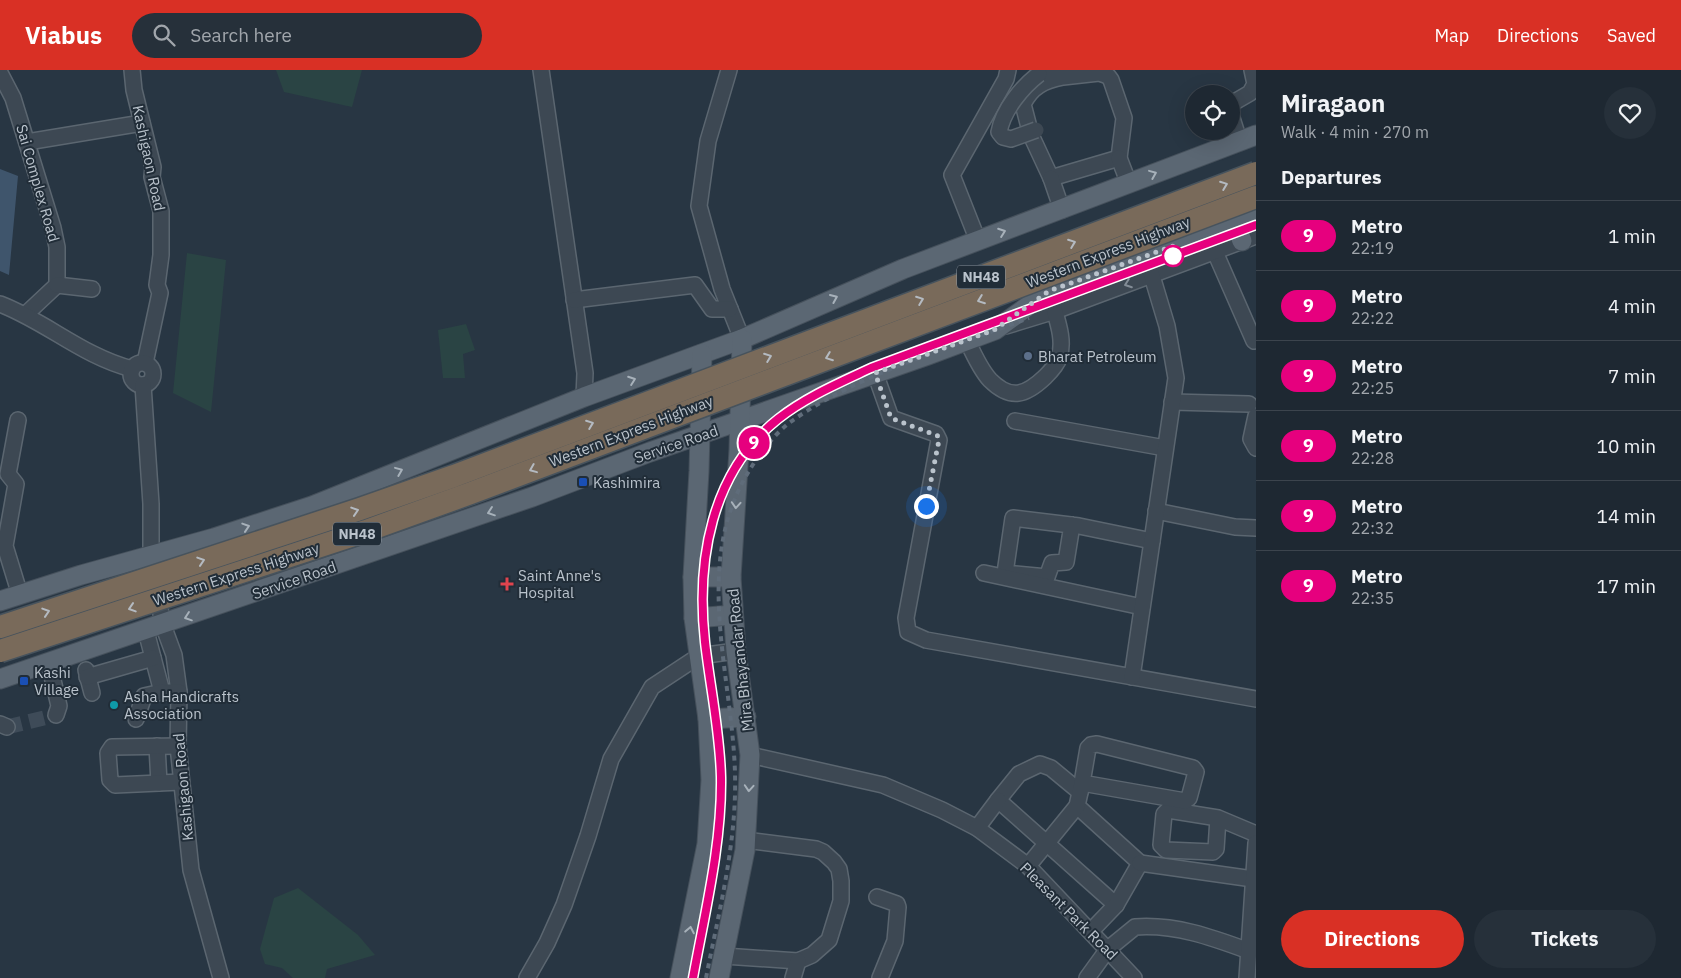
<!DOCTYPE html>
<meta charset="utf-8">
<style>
:root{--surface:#1e2832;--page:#26303a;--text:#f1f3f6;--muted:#a1a6ac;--line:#3c444d;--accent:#d93025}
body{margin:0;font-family:"IBM Plex Sans",sans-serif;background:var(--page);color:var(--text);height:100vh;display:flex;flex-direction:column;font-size:19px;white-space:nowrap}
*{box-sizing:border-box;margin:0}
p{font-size:16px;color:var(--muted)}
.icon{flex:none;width:28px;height:28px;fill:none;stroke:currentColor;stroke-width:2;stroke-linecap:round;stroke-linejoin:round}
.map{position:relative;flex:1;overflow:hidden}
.panel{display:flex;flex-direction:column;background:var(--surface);width:425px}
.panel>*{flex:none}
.badge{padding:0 10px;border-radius:16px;font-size:18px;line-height:32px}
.tools{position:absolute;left:1185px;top:15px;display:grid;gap:10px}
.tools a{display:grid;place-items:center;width:55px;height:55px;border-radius:50%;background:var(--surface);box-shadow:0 5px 20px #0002,0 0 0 1px var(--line);font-size:25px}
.you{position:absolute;width:25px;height:25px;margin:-12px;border:4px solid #fff;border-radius:50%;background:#1a73e8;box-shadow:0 0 0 8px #1a73e833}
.map>.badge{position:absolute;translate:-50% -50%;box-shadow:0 0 0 2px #fff}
h2{padding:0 25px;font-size:19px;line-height:45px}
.round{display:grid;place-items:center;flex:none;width:52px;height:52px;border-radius:26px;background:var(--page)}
.overview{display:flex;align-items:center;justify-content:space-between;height:85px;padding:0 25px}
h1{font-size:24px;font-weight:800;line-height:38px}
.button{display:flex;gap:10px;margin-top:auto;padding:10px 25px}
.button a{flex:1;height:58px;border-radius:30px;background:var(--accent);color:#fff;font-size:20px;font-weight:800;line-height:58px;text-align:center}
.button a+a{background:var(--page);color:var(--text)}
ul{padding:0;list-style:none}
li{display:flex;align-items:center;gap:15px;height:70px;padding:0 25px;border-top:1px solid var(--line)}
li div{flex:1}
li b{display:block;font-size:19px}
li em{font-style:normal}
li .badge{min-width:55px;font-weight:700;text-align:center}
header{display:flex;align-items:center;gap:30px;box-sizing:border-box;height:70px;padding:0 25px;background:var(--accent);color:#fff}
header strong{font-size:24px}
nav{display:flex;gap:28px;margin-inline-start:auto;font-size:18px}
.search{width:350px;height:45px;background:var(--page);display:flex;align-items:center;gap:12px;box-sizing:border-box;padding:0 18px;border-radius:28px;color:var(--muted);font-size:19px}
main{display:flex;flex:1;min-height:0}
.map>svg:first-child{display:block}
</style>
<header>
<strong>Viabus</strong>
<div class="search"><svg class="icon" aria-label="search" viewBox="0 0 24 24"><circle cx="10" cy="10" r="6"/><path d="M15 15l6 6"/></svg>Search here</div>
<nav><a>Map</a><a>Directions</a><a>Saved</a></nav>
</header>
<main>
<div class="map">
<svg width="1256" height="908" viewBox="0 0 1256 908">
<rect width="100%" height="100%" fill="#283643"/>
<g fill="#2a4444">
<path d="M276,0H362L352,37L284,22Z"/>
<path d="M187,183L226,190L211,342L173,323Z"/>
<path d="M466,254L475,280L463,284L465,308H443L438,260Z"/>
<path d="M298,818L358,865L375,885L327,899L325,908H293L282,898L265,894L260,879L274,828Z"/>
</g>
<path fill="#3f556c" d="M0,99L18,106L9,205L0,201Z"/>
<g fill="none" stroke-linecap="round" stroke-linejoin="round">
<path stroke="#3e4b58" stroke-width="15" stroke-dasharray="15 8" stroke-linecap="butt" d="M7,657L56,645"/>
<defs>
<g id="minor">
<path d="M132,0L134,20L153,97L152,107L161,141V185L157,215L160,223L145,293"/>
<path d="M541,0L585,303L584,327"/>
<path d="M729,0L708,71L699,136L722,219L742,269"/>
<path d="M0,3L13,28L53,158L57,177V215L26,244"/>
<path d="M1039,4L1063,7L1099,3L1108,6L1111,10L1124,48L1119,88L1051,108L1031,65L1023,34C1032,16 1044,11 1063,7"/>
<path d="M1231,34L1250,23L1255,14L1252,0"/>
<path d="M1231,45L1239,70"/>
<path d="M27,72L142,53"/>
<path d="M1119,88L1129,114"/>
<path d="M1051,108L1062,140"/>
<path d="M978,171L952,105L1006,9L1008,0"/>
<path d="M1215,182L1254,271"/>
<path d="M57,215L92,219"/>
<path d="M574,230L695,215L712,239H730"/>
<path d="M0,234C47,252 82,286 132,299"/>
<path d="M1006,256L1055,241L1256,166"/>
<path d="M967,270C973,283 980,299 990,310C1011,331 1026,325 1045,307C1050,302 1057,295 1059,288C1065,270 1057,250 1052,232"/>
<circle cx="142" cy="304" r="11"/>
<path d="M875,303L891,348L936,364L939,370L906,548L908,562L926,570L1256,629"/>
<path d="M143,315L151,434V495"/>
<path d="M1172,332L1249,334"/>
<path d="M1256,346L1251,369L1256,378"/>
<path d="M18,350L8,404L16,414L5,476L20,525"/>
<path d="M1015,351L1165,378"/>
<path d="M1156,441L1235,457L1256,458"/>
<path d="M1072,455L1066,492L1052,493L1047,507L1005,503L1013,448L1079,456L1152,471"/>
<path d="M984,503L1142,537"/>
<path d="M157,522L163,555L174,585L179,622L178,676L191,800L221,908"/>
<path d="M146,561L162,622H179"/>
<path d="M49,593L59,636L56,645"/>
<path d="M86,600L92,623"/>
<path d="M87,607L153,588"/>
<path d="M1132,607L1176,308L1167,256L1146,186"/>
<path d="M136,649L144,626L162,622"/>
<path d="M0,654L7,657"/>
<path d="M157,676L159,713"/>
<path d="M178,676L112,677L108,683L110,710L115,715L181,712"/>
<path d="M750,685L883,715L942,740L977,758L1028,796L1134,908"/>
<path d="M1080,722L1051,698L1040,694L1019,704L998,730L1116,835"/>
<path d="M1077,736L1140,793L1116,835L1091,861"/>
<path d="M1218,748L1216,779L1213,782L1166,780L1161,775L1164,744L1168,740L1218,748L1256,764"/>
<path d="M977,758L998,730"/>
<path d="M1140,793L1253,809"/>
<path d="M1028,796L1077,736L1082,713L1185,731L1189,728L1196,702L1193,698L1097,674L1091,675L1088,678L1082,713"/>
<path d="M877,827L897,834L898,837L895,871L880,908"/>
<path d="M724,886L798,891L812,885L829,870L841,831V811L839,799L834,792L823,782L816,779L745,770"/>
<path d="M527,908L547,873L564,835L588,766L611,689L652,617L699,586L736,581"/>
<path d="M793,908L798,891"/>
<path d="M1087,908L1108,879L1135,857C1175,854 1211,867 1249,881"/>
<path d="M1247,908L1256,773"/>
</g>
<g id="major">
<path d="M1235,153L1242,171"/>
<path d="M693,507H731"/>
<path d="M0,531L81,505L214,468L312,436L584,327L742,269L903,199L1256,65"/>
<path d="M694,548L733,545"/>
<path d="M0,609L532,427L650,382L928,285L995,260L1049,221L1256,146"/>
<path d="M708,649L746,647"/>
<path d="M680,908L707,774L711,710L708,649L694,548L693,507L699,401L702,284"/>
<path d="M719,908L745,780L750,685L736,581L731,507L739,380L742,269"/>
</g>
</defs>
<use href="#minor" stroke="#5b6670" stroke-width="18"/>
<use href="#major" stroke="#46515c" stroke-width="21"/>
<use href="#minor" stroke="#3d4853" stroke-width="15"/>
<use href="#major" stroke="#5b6773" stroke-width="19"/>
<g stroke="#5f6c7a" stroke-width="4" stroke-dasharray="5 5" stroke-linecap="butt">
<path d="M693,908C705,842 720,776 721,708C721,693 718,676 716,661C707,574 685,481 734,401C746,382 760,363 779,349C846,297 946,271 1026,240"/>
<path d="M706,908C719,841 737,772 735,703C732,602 692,494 749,401C759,384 773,366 789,353C855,305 952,277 1029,248"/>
</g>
<defs>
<path id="minor-bridge" d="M1036,60L1011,69L1003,67L999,62C1003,40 1022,17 1039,4"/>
<g id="highway-bridge">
<path d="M0,557L360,439L454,406L1256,103"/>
<path d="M0,581L366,461L471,423L1256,127"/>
</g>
</defs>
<use href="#minor-bridge" stroke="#5b6670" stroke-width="18" stroke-linecap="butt"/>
<use href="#highway-bridge" stroke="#47535d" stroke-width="25" stroke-linecap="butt"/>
<use href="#minor-bridge" stroke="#3d4853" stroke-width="15"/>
<use href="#highway-bridge" stroke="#796a5a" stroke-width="22"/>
</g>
<defs><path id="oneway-chevron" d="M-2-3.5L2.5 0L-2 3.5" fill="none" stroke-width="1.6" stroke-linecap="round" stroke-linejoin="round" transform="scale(1.25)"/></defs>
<g stroke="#a7b1ba">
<use href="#oneway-chevron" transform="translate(1153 104) rotate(-22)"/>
<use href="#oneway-chevron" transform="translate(1002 162) rotate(-20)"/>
<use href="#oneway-chevron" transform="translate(834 228) rotate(-23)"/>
<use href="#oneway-chevron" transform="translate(632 310) rotate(-20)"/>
<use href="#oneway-chevron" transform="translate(399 401) rotate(-22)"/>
<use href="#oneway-chevron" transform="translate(736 435) rotate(94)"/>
<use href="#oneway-chevron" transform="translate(491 442) rotate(161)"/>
<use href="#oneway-chevron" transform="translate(246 457) rotate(-18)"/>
<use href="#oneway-chevron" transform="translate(188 547) rotate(161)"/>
<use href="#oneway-chevron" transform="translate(749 718) rotate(94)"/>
<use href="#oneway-chevron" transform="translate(690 860) rotate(-79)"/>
</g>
<g stroke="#b4bac1">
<use href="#oneway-chevron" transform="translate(1224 115) rotate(-21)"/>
<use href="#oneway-chevron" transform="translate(1072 173) rotate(-21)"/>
<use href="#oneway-chevron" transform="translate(920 230) rotate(-21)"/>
<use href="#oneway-chevron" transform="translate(981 230) rotate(159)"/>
<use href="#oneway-chevron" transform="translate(768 287) rotate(-21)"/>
<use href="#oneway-chevron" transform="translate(829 287) rotate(159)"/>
<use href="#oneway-chevron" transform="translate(590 354) rotate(-21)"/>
<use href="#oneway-chevron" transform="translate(533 399) rotate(158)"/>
<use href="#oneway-chevron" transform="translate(355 441) rotate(-18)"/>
<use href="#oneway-chevron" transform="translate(201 491) rotate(-18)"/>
<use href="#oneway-chevron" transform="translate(132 538) rotate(162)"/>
<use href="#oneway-chevron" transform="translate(46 542) rotate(-18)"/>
</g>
<use stroke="#828c96" href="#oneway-chevron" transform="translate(1128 214) rotate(160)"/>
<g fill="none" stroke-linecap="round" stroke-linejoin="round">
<defs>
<path id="line" d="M693,908C705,842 722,774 721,707C720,662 710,616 705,572C696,491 711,402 778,349C806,327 839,313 871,298L1256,155"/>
</defs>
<use href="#line" stroke="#fff" stroke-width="11"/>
<use href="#line" stroke="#e6007e" stroke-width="8"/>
<path stroke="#bac3cc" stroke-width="5" stroke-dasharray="0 9" d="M926,436L939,370L938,366L891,348L875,303L994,260L1049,221L1176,175L1173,186"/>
</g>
<circle fill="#fff" stroke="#e6007e" stroke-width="2.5" cx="1173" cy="186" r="10"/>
<circle fill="#5c6f8a" stroke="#212d38" stroke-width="2" cx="1028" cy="286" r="5"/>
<g fill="#1a4fb4" stroke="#212d38" stroke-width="2">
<rect x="578" y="407" width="10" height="10" rx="2.5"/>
<rect x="19" y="606" width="10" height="10" rx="2.5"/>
</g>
<path fill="#e0444e" stroke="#212d38" stroke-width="2" d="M504.5 506.5h5v5h5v5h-5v5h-5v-5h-5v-5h5z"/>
<circle fill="#0f9aa8" stroke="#212d38" stroke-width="2" cx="114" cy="635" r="5"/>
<g text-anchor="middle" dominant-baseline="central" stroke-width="4" stroke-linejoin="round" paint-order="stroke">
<g fill="#212d38" stroke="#8c96a0" stroke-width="1">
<rect x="957" y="195.5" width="48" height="23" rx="4"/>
<rect x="333" y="452.5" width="48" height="23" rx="4"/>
</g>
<g font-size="14" font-weight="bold" fill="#bac3cc">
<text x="981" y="207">NH48</text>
<text x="357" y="464">NH48</text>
</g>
<g font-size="15" fill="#bac3cc" stroke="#212d38">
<text transform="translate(149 88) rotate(78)">Kashigaon Road</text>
<text transform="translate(38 113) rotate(74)">Sai Complex Road</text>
<text transform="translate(1108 182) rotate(-21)">Western Express Highway</text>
<text transform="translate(631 361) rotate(-21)">Western Express Highway</text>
<text transform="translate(676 374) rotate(-19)">Service Road</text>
<text transform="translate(236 504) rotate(-18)">Western Express Highway</text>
<text transform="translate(294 510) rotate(-19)">Service Road</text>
<text transform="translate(740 590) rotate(-96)">Mira Bhayandar Road</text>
<text transform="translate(183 717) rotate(-95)">Kashigaon Road</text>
<text transform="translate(1069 841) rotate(45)">Pleasant Park Road</text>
</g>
<g font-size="15" fill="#bac3cc" stroke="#212d38" text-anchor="start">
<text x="1038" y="286">Bharat Petroleum</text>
<text x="593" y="412">Kashimira</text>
<text x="518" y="505">Saint Anne's<tspan x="518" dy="17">Hospital</tspan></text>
<text x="34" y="602">Kashi<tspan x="34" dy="17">Village</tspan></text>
<text x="124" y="626">Asha Handicrafts<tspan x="124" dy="17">Association</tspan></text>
</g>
</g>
</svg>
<div class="tools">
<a><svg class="icon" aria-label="locate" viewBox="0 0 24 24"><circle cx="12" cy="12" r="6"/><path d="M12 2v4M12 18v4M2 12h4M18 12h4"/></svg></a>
</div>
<div class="you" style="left:926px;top:436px"></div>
<b class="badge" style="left:754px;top:373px;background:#e6007e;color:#fff">9</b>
</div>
<section class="panel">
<div class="overview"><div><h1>Miragaon</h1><p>Walk · 4 min · 270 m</p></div><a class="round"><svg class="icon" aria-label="heart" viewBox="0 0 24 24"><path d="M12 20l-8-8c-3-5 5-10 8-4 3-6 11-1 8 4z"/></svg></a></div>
<h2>Departures</h2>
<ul>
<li><span class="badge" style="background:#e6007e;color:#fff">9</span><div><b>Metro</b><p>22:19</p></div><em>1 min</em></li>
<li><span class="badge" style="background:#e6007e;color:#fff">9</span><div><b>Metro</b><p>22:22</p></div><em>4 min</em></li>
<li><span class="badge" style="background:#e6007e;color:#fff">9</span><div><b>Metro</b><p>22:25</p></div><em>7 min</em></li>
<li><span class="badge" style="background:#e6007e;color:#fff">9</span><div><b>Metro</b><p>22:28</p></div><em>10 min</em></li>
<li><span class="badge" style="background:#e6007e;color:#fff">9</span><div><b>Metro</b><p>22:32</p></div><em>14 min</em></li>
<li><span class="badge" style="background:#e6007e;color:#fff">9</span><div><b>Metro</b><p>22:35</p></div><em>17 min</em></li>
</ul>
<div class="button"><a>Directions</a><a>Tickets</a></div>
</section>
</main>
